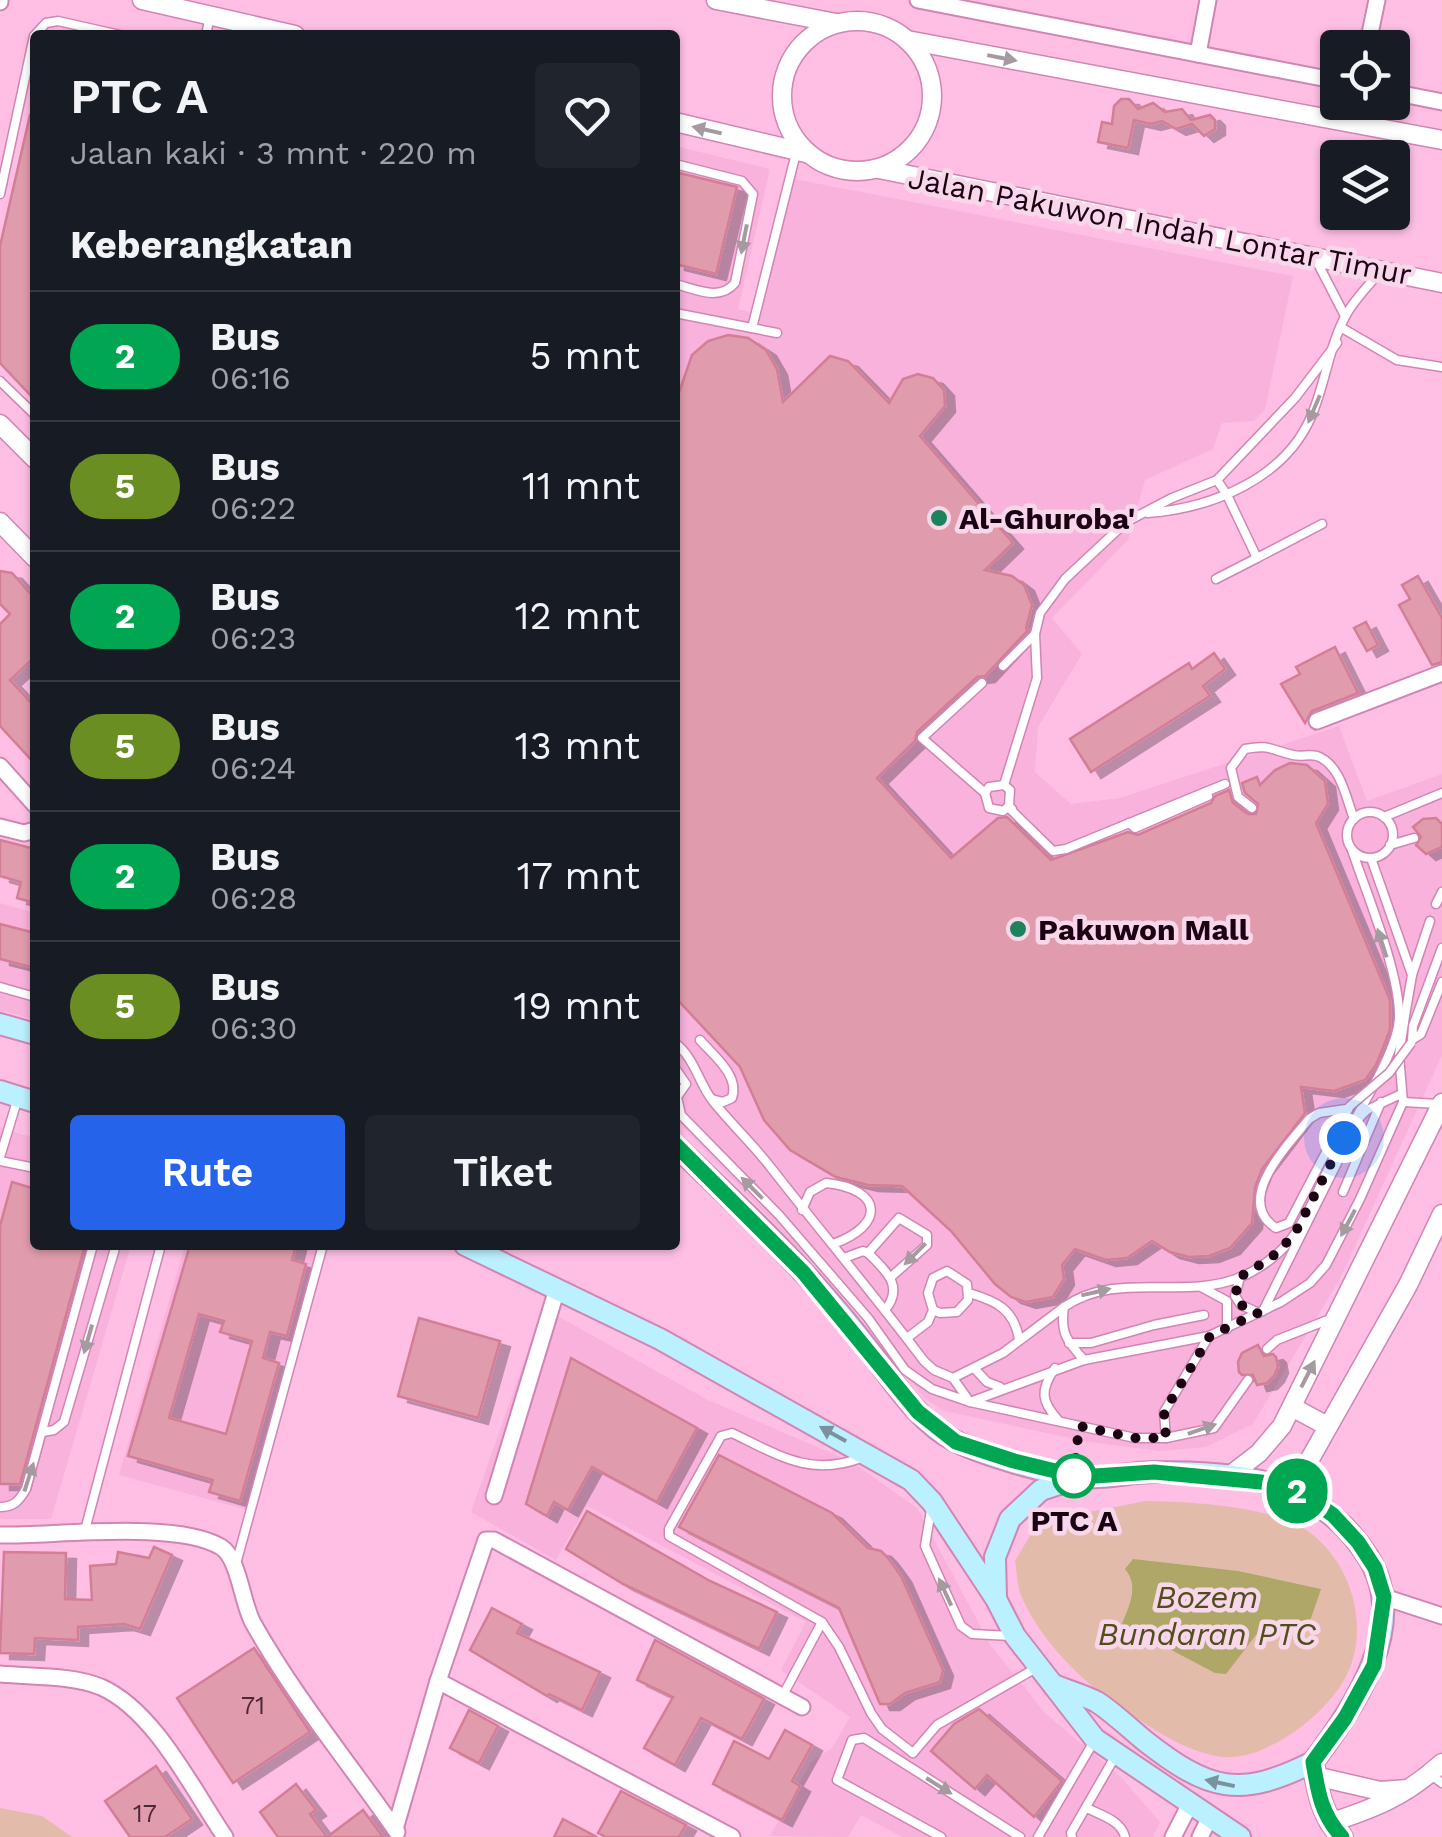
<!DOCTYPE html>
<html lang="id">
<meta charset="utf-8">
<style>
:root{--surface:#171b24;--page:#20242c;--text:#f1f3f6;--muted:#9ea1a6;--line:#363941;--accent:#2563eb}
body{margin:0;font-family:"Work Sans",sans-serif;background:var(--page);color:var(--text);height:100vh;display:flex;flex-direction:column;font-size:38px;white-space:nowrap}
*{box-sizing:border-box;margin:0}
p{font-size:32px;color:var(--muted)}
.icon{flex:none;width:55px;height:55px;fill:none;stroke:currentColor;stroke-width:2;stroke-linecap:round;stroke-linejoin:round}
.map{position:relative;flex:1;overflow:hidden}
.sheet{position:absolute;left:30px;top:30px;width:650px;height:1220px;display:flex;flex-direction:column;background:var(--surface);border-radius:10px;box-shadow:0 2px 8px #0004}
.sheet>*{flex:none}
.badge{padding:0 20px;border-radius:32px;font-size:35px;line-height:65px}
.tools{position:absolute;left:1320px;top:30px;display:grid;gap:20px}
.tools a{display:grid;place-items:center;width:90px;height:90px;border-radius:10px;background:var(--surface);box-shadow:0 2px 8px #0004;font-size:50px}
.you{position:absolute;width:50px;height:50px;margin:-25px;border:8px solid #fff;border-radius:50%;background:#1a73e8;box-shadow:0 0 0 15px #1a73e833}
.map>.badge{position:absolute;translate:-50% -50%;box-shadow:0 0 0 5px #fff}
h2{padding:0 40px;font-size:38px;line-height:90px}
.round{display:grid;place-items:center;flex:none;width:105px;height:105px;border-radius:10px;background:var(--page)}
.summary{display:flex;align-items:center;justify-content:space-between;height:170px;padding:0 40px}
h1{font-size:48px;font-weight:600;line-height:75px}
.action{display:flex;gap:20px;margin-top:auto;padding:20px 40px}
.action a{flex:1;height:115px;border-radius:10px;background:var(--accent);color:#fff;font-size:40px;font-weight:600;line-height:115px;text-align:center}
.action a+a{background:var(--page);color:var(--text)}
ul{padding:0;list-style:none}
li{display:flex;align-items:center;gap:30px;height:130px;padding:0 40px;border-top:2px solid var(--line)}
li div{flex:1}
li b{display:block;font-size:38px}
li em{font-style:normal}
li .badge{min-width:110px;font-weight:700;text-align:center}
.map>svg:first-child{display:block}
</style>
<div class="map">
<svg width="1442" height="1837" viewBox="0 0 1442 1837">
<defs>
<filter id="shadow"><feDropShadow dx="10" dy="6" stdDeviation="0" flood-color="#0004"/></filter>
</defs>
<rect width="100%" height="100%" fill="#ffbfe5"/>
<g fill="#f8b2dc">
<path d="M675,146L770,169L738,309L756,314L789,178L1293,276L1265,410L1254,421L1222,423L1213,449L1145,480L1128,540L1052,618L1082,654L1038,727L1035,772L1071,804L1120,798L1339,726L1367,801L1442,774V1055L1341,1277L1253,1424L1206,1447L1160,1451L1089,1442L944,1411L924,1398L861,1316L675,1118Z"/>
<path d="M0,903L35,913V1020L0,1010Z"/>
<path d="M0,1128L35,1138V1245H131L51,1519H0Z"/>
<path d="M185,1245H328L255,1512L119,1475Z"/>
<path d="M543,1308L708,1400L852,1462L917,1508L991,1646L1045,1713L1121,1777L1160,1822L1153,1837H902L861,1815L848,1837L770,1836L811,1762L832,1748L850,1717L781,1670L806,1622L587,1506L556,1560L471,1512Z"/>
</g>
<g fill="#e3bbab">
<path d="M1146,1501C1190,1502 1264,1505 1303,1528C1354,1559 1375,1638 1339,1688C1324,1709 1305,1726 1283,1739C1261,1752 1237,1762 1211,1755C1177,1747 1146,1724 1117,1705C1079,1679 1041,1640 1022,1598C1017,1587 1017,1572 1015,1561L1031,1534L1074,1515Z"/>
<path d="M0,1808L42,1816L72,1837H0Z"/>
</g>
<path fill="#aea768" d="M1133,1559L1238,1571L1321,1589L1309,1624L1269,1629L1256,1635L1226,1674L1215,1673L1122,1624C1130,1604 1139,1586 1125,1569Z"/>
<g fill="#e09cad" stroke="#d47e95" stroke-width="2.5" fill-rule="evenodd" filter="url(#shadow)">
<path d="M1121,99H1129L1138,109L1153,103L1165,112L1182,109L1191,120L1210,115L1215,120V129L1204,136L1192,124L1176,129L1162,121L1151,124L1134,120L1128,148L1098,142L1102,122L1112,124L1114,106Z"/>
<path d="M30,115L35,116V400L0,363V246Z"/>
<path d="M675,172L737,187L716,274L675,264Z"/>
<path d="M728,335L748,338L766,350L777,369L783,402L830,356L848,361L889,403L903,379L918,374L933,378L944,390L945,406L920,436L1013,543L985,570L1012,576L1024,585L1032,605L1026,628L1028,630L985,676L977,677L917,732L915,741L877,778L951,858L998,818L1007,817L1051,860L1128,832L1138,835L1211,803L1215,796L1229,790L1233,803L1248,814H1256L1258,804L1245,793L1242,783L1257,777L1260,785L1275,770L1290,763L1307,765L1325,781L1328,804L1316,823L1390,1000V1030L1376,1065L1365,1080L1334,1091L1301,1087L1305,1113L1262,1169L1255,1187L1252,1223L1230,1248L1209,1256L1189,1257L1170,1252L1152,1241L1127,1258L1106,1260L1075,1249L1062,1265L1064,1279L1053,1297L1026,1302L1011,1297L995,1284L951,1231L902,1186L868,1185L836,1177L790,1150L764,1120L740,1067L675,997V404L692,355L708,341Z"/>
<path d="M0,571L12,573L35,599V657L10,680L35,707V764L0,726V624L10,614L0,604Z"/>
<path d="M1418,576L1442,618V662L1432,665L1399,605L1410,599L1402,585Z"/>
<path d="M1366,622L1378,645L1367,651L1354,628Z"/>
<path d="M1335,647L1358,693L1312,711L1305,723L1281,684L1300,674L1296,667Z"/>
<path d="M1214,653L1225,669L1203,686L1210,696L1091,772L1070,739L1189,663L1192,669Z"/>
<path d="M1436,818L1442,824V847L1426,854L1416,845L1421,837L1413,827L1423,819Z"/>
<path d="M0,840L35,849V903L17,898L21,882L0,876Z"/>
<path d="M0,924L35,933V968L0,959Z"/>
<path d="M12,1182L35,1189V1245H85L20,1484H0V1226Z"/>
<path d="M190,1245H296L292,1260L306,1264L287,1336L270,1332L263,1358L279,1363L240,1501L209,1492L213,1480L128,1456ZM199,1314L224,1321L220,1332L252,1341L226,1434L169,1418Z"/>
<path d="M419,1318L500,1341L478,1418L398,1396Z"/>
<path d="M1258,1345L1264,1356L1273,1354L1276,1357L1278,1367L1274,1376L1267,1383L1257,1385L1253,1375H1242L1239,1372L1238,1362L1242,1353Z"/>
<path d="M571,1358L697,1428L657,1502L592,1467L568,1510L554,1502L547,1516L526,1504Z"/>
<path d="M719,1455L832,1513L868,1548L881,1551L888,1558L901,1576L943,1670L940,1682L905,1693L890,1704H880L839,1608L679,1527Z"/>
<path d="M587,1511L710,1581L777,1612L759,1649L623,1584L566,1549Z"/>
<path d="M154,1547L172,1555L140,1629L124,1624L78,1627V1640L35,1638L34,1654L0,1653L4,1552L66,1553L65,1599L92,1600L90,1566L116,1564L118,1552L149,1558Z"/>
<path d="M492,1608L522,1624L517,1633L600,1672L582,1710L549,1694L547,1696L470,1650Z"/>
<path d="M655,1640L764,1699L742,1739L701,1718L675,1765L644,1748L673,1697L637,1680Z"/>
<path d="M254,1648L310,1732L233,1783L177,1698Z"/>
<path d="M979,1709L1062,1781L1034,1817L987,1775L975,1789L931,1751L954,1724Z"/>
<path d="M469,1710L498,1726L479,1763L450,1748Z"/>
<path d="M785,1730L812,1745L792,1781L800,1786L782,1820L713,1784L734,1741L769,1759Z"/>
<path d="M156,1766L192,1819L165,1837H130L105,1801Z"/>
<path d="M296,1784L316,1810L310,1814L327,1837L363,1810L383,1837H278L260,1812Z"/>
<path d="M621,1791L686,1825L679,1837H606L598,1833Z"/>
<path d="M563,1819L597,1837H554Z"/>
</g>
<g fill="none" stroke-linecap="round" stroke-linejoin="round">
<defs>
<g id="service">
<path d="M206,35L210,16"/>
<path d="M675,164L742,181L753,194L735,283C719,302 696,289 675,284"/>
<path d="M0,194L34,36L46,23L58,21L120,35"/>
<path d="M1315,258L1345,316"/>
<path d="M675,313L777,333"/>
<path d="M752,328L796,153"/>
<path d="M1342,328L1397,360L1442,367"/>
<path d="M0,381L35,415"/>
<path d="M1217,480L1227,495L1257,558L1322,524"/>
<path d="M1148,513C1212,508 1284,479 1311,417C1325,385 1329,346 1346,315C1354,300 1368,286 1379,273"/>
<path d="M1216,579L1257,558"/>
<path d="M1003,666L1035,634"/>
<path d="M982,683L922,738L985,793"/>
<path d="M1004,785L1037,678L1035,634L1040,613L1065,579L1126,522L1172,498L1217,480L1295,398L1337,343"/>
<path d="M1009,806L1003,811L989,808L985,793L989,787L1004,785L1010,790L1009,806L1012,809"/>
<path d="M1008,807L1053,851L1066,849L1225,784"/>
<path d="M1252,808L1238,797L1231,768L1245,749C1269,744 1271,750 1293,755C1301,757 1309,754 1317,756C1341,765 1346,798 1354,819"/>
<circle cx="1370" cy="835" r="23"/>
<path d="M1384,817L1442,793"/>
<path d="M1129,823L1135,828L1208,796"/>
<path d="M1390,845L1414,838"/>
<path d="M1371,858L1412,975"/>
<path d="M1436,904L1442,892"/>
<path d="M0,987L35,997"/>
<path d="M1413,1039L1421,1034L1442,982"/>
<path d="M700,1040C714,1056 740,1076 732,1098L723,1102L712,1099"/>
<path d="M1412,1040L1413,1026L1442,948"/>
<path d="M675,1043C694,1057 698,1081 712,1100C731,1124 754,1145 772,1169C822,1233 875,1296 924,1361L934,1370L953,1378L967,1398"/>
<path d="M675,1068L686,1084"/>
<path d="M686,1084L677,1097L681,1115L779,1215L868,1318L905,1370L932,1389L970,1402L1135,1438H1166L1214,1428L1248,1380"/>
<path d="M1403,1102L1439,1104"/>
<path d="M1346,1109L1319,1113L1309,1119C1288,1145 1233,1200 1276,1228L1289,1223L1350,1106"/>
<path d="M0,1157L17,1101"/>
<path d="M0,1161L35,1168"/>
<path d="M1343,1192L1381,1102"/>
<path d="M802,1210L810,1192L826,1183C883,1189 886,1225 833,1244"/>
<path d="M868,1253L899,1218L927,1235V1245L891,1277"/>
<path d="M844,1258L863,1251L868,1253C885,1270 905,1286 885,1310"/>
<path d="M1240,1277L1235,1296L1241,1305L1259,1313"/>
<path d="M1201,1287L1227,1301V1329"/>
<path d="M969,1293C996,1301 1014,1309 1019,1339"/>
<path d="M1263,1311L1360,1117L1367,1110L1401,1094"/>
<path d="M907,1338L928,1322L933,1310L928,1293L933,1278L947,1271L967,1284L968,1300L957,1312L940,1313L933,1310"/>
<path d="M1069,1343H1091L1154,1325L1204,1315"/>
<path d="M1267,1349L1277,1340L1330,1319"/>
<path d="M1084,1360C1067,1341 1060,1333 1064,1307C1117,1270 1184,1301 1241,1277C1260,1269 1283,1252 1294,1235C1310,1213 1320,1185 1332,1161C1349,1126 1399,1052 1399,1017C1400,973 1367,895 1352,850"/>
<path d="M1055,1368C1040,1390 1041,1401 1058,1420"/>
<path d="M975,1369L987,1382L1000,1387"/>
<path d="M953,1378L1003,1353L1064,1307"/>
<path d="M970,1402L1084,1360L1209,1336L1281,1302L1310,1283L1326,1265L1360,1199L1403,1102L1399,1055L1405,1016L1412,975L1430,921"/>
<path d="M43,1432L54,1430L64,1422L116,1245"/>
<path d="M1166,1438L1164,1412L1209,1336"/>
<path d="M861,1458C810,1477 778,1455 732,1433L721,1436L669,1529V1536L822,1622L839,1647L871,1713L882,1729L913,1753"/>
<path d="M0,1507C14,1507 19,1501 26,1489L93,1245"/>
<path d="M931,1510L925,1546L961,1626L972,1634L1011,1636"/>
<path d="M85,1530L161,1245"/>
<path d="M236,1564L323,1245"/>
<path d="M783,1695L822,1622"/>
<path d="M913,1753L937,1725L1036,1668"/>
<path d="M1430,1774L1442,1783"/>
<path d="M1087,1808C1100,1815 1121,1820 1125,1837"/>
<path d="M941,1837L837,1780L852,1740L864,1738L1020,1837"/>
<path d="M1038,1837L1093,1743"/>
<path d="M1072,1837L1071,1833L1116,1755"/>
</g>
<g id="minor">
<path d="M918,0L1338,81"/>
<path d="M0,2V0"/>
<path d="M1367,48L1377,0"/>
<path d="M1198,54L1208,0"/>
<path d="M1392,92L1442,102"/>
<path d="M1317,721L1442,673"/>
<path d="M0,766L35,805"/>
<path d="M0,827L24,833L35,830"/>
<path d="M494,1496L557,1289"/>
<path d="M0,1535C54,1536 177,1520 221,1547C239,1558 242,1603 253,1623C294,1696 349,1763 397,1832"/>
<path d="M1384,1597L1442,1616"/>
<path d="M0,1674C31,1677 72,1675 101,1687C155,1711 193,1790 225,1837"/>
<path d="M438,1681L732,1837"/>
<path d="M395,1829L438,1681L486,1540H494L802,1707"/>
<path d="M1173,1837L1190,1804"/>
<path d="M1200,1837L1210,1817"/>
</g>
<g id="tertiary">
<path d="M142,0L295,35"/>
<path d="M716,0L836,23"/>
<circle cx="857" cy="96" r="75"/>
<path d="M907,40L1442,140"/>
<path d="M675,122L806,153"/>
<path d="M879,169L1442,283"/>
<path d="M0,424L35,459"/>
<path d="M0,522L35,558"/>
<path d="M1292,1407L1327,1426"/>
<path d="M1228,1477L1259,1453L1282,1426L1442,1103"/>
<path d="M1293,1489L1408,1285L1442,1214"/>
<path d="M1315,1776L1380,1791L1408,1789"/>
<path d="M1329,1823C1376,1808 1405,1796 1442,1763"/>
</g>
<g id="secondary">
<path d="M0,1024L35,1034"/>
<path d="M0,1091L35,1102"/>
<path d="M675,1145C718,1187 763,1228 804,1273C828,1299 851,1326 872,1354C896,1385 919,1422 955,1441C983,1455 1048,1474 1079,1477C1103,1480 1129,1472 1154,1472C1240,1472 1318,1478 1368,1557C1411,1625 1354,1707 1313,1762C1318,1792 1321,1814 1342,1837"/>
<path d="M465,1245L660,1339L911,1480L932,1502L996,1599L1015,1636L1095,1739L1240,1837"/>
<path d="M996,1597L995,1557L1010,1519L1041,1490L1077,1478"/>
<path d="M1054,1685C1068,1691 1084,1695 1097,1702C1114,1713 1129,1728 1145,1741C1209,1791 1239,1799 1313,1762"/>
</g>
</defs>
<use href="#service" stroke="#d185b3" stroke-width="11"/>
<use href="#minor" stroke="#d185b3" stroke-width="19"/>
<use href="#tertiary" stroke="#d185b3" stroke-width="21"/>
<use href="#secondary" stroke="#d185b3" stroke-width="24"/>
<use href="#service" stroke="#fff" stroke-width="8"/>
<use href="#minor" stroke="#fff" stroke-width="15"/>
<use href="#tertiary" stroke="#fff" stroke-width="18"/>
<use href="#secondary" stroke="#bbf0fe" stroke-width="20"/>
<defs>
<path id="service-bridge" d="M1350,1106L1389,1073L1411,1043"/>
</defs>
<use href="#service-bridge" stroke="#d185b3" stroke-width="11" stroke-linecap="butt"/>
<use href="#service-bridge" stroke="#fff" stroke-width="8"/>
</g>
<defs><path id="oneway-solid" d="M-6-.8H1V-3.2L6.5 0L1 3.2V.8H-6Z" transform="scale(2.5)"/></defs>
<g fill="#a49aa0">
<use href="#oneway-solid" transform="translate(1002 58) rotate(11)"/>
<use href="#oneway-solid" transform="translate(707 130) rotate(-167)"/>
<use href="#oneway-solid" transform="translate(744 239) rotate(101)"/>
<use href="#oneway-solid" transform="translate(1314 409) rotate(113)"/>
<use href="#oneway-solid" transform="translate(1382 943) rotate(-108)"/>
<use href="#oneway-solid" transform="translate(752 1188) rotate(-135)"/>
<use href="#oneway-solid" transform="translate(1348 1223) rotate(118)"/>
<use href="#oneway-solid" transform="translate(915 1254) rotate(135)"/>
<use href="#oneway-solid" transform="translate(1096 1292) rotate(-13)"/>
<use href="#oneway-solid" transform="translate(88 1339) rotate(106)"/>
<use href="#oneway-solid" transform="translate(1308 1374) rotate(-63)"/>
<use href="#oneway-solid" transform="translate(1202 1429) rotate(-19)"/>
<use href="#oneway-solid" transform="translate(29 1477) rotate(-72)"/>
<use href="#oneway-solid" transform="translate(945 1592) rotate(-115)"/>
<use href="#oneway-solid" transform="translate(939 1786) rotate(32)"/>
</g>
<g fill="#7b91a0">
<use href="#oneway-solid" transform="translate(833 1434) rotate(-151)"/>
<use href="#oneway-solid" transform="translate(1220 1783) rotate(-168)"/>
</g>
<g fill="none" stroke-linecap="round" stroke-linejoin="round">
<defs>
<path id="line" d="M675,1144L803,1272L918,1412L956,1442L1014,1461L1080,1477L1154,1472L1261,1482L1294,1488L1333,1515L1358,1542L1375,1568L1384,1597L1374,1665L1345,1718L1313,1762C1318,1792 1321,1814 1342,1837"/>
</defs>
<use href="#line" stroke="#fff" stroke-width="22"/>
<use href="#line" stroke="#00a651" stroke-width="15"/>
<path stroke="#1b0212" stroke-width="10" stroke-dasharray="0 18" d="M1074,1476L1079,1426L1135,1438H1166L1164,1412L1210,1336L1258,1313L1241,1305L1235,1296L1240,1277L1271,1258L1294,1235L1344,1138"/>
</g>
<g fill="#1e835d" stroke="#f8d7ea" stroke-width="4">
<circle cx="939" cy="518" r="10"/>
<circle cx="1018" cy="929" r="10"/>
</g>
<circle fill="#fff" stroke="#00a651" stroke-width="5" cx="1074" cy="1476" r="20"/>
<g text-anchor="middle" dominant-baseline="central" stroke-width="9" stroke-linejoin="round" paint-order="stroke">
<g font-size="25" fill="#4c2839">
<text x="253" y="1705">71</text>
<text x="145" y="1813">17</text>
</g>
<g font-size="30" fill="#1b0212" stroke="#f8d7ea">
<text transform="translate(1160 226) rotate(11)">Jalan Pakuwon Indah Lontar Timur</text>
</g>
<g font-size="30" font-weight="bold" fill="#1b0212" stroke="#f8d7ea" text-anchor="start">
<text x="959" y="518">Al-Ghuroba'</text>
<text x="1038" y="929">Pakuwon Mall</text>
</g>
<g font-size="30" font-weight="bold" fill="#1b0212" stroke="#f8d7ea">
<text x="1074" y="1520">PTC A</text>
</g>
<g font-size="32" font-style="italic" fill="#524d1c" stroke="#f8d7ea">
<text x="1207" y="1597">Bozem<tspan x="1207" dy="37">Bundaran PTC</tspan></text>
</g>
</g>
</svg>
<div class="tools">
<a><svg class="icon" aria-label="locate" viewBox="0 0 24 24"><circle cx="12" cy="12" r="6"/><path d="M12 2v4M12 18v4M2 12h4M18 12h4"/></svg></a>
<a><svg class="icon" aria-label="layers" viewBox="0 0 24 24"><path d="M12 4l9 5-9 5-9-5zM3 14l9 5 9-5"/></svg></a>
</div>
<div class="you" style="left:1344px;top:1138px"></div>
<b class="badge" style="left:1297px;top:1491px;background:#00a651;color:#fff">2</b>
<section class="sheet">
<div class="summary"><div><h1>PTC A</h1><p>Jalan kaki · 3 mnt · 220 m</p></div><a class="round"><svg class="icon" aria-label="heart" viewBox="0 0 24 24"><path d="M12 20l-8-8c-3-5 5-10 8-4 3-6 11-1 8 4z"/></svg></a></div>
<h2>Keberangkatan</h2>
<ul>
<li><span class="badge" style="background:#00a651;color:#fff">2</span><div><b>Bus</b><p>06:16</p></div><em>5 mnt</em></li>
<li><span class="badge" style="background:#6b8e23;color:#fff">5</span><div><b>Bus</b><p>06:22</p></div><em>11 mnt</em></li>
<li><span class="badge" style="background:#00a651;color:#fff">2</span><div><b>Bus</b><p>06:23</p></div><em>12 mnt</em></li>
<li><span class="badge" style="background:#6b8e23;color:#fff">5</span><div><b>Bus</b><p>06:24</p></div><em>13 mnt</em></li>
<li><span class="badge" style="background:#00a651;color:#fff">2</span><div><b>Bus</b><p>06:28</p></div><em>17 mnt</em></li>
<li><span class="badge" style="background:#6b8e23;color:#fff">5</span><div><b>Bus</b><p>06:30</p></div><em>19 mnt</em></li>
</ul>
<div class="action"><a>Rute</a><a>Tiket</a></div>
</section>
</div>
